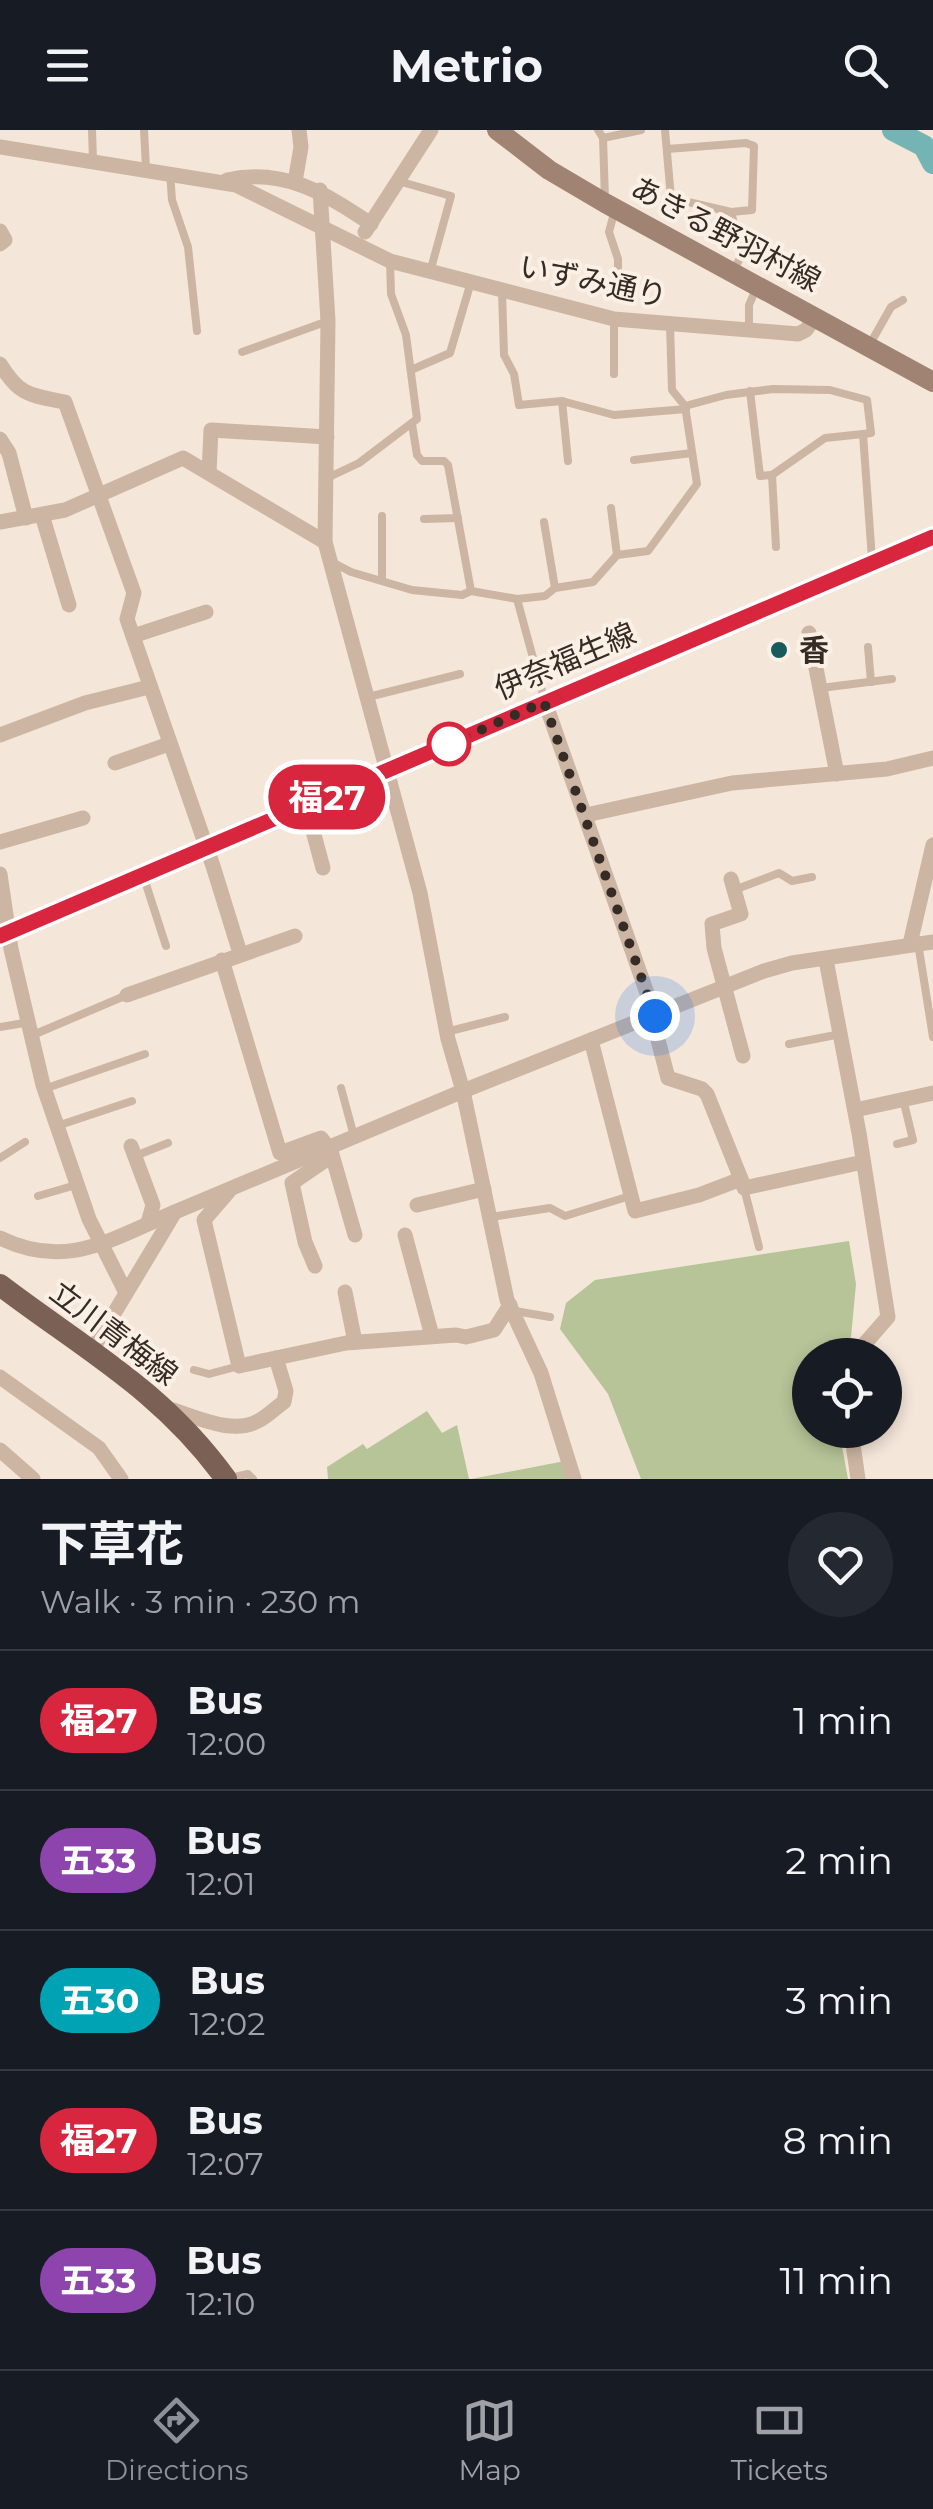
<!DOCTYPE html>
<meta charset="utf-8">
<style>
:root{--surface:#171b24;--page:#242831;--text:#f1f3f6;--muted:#9ea1a6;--line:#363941;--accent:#8c9099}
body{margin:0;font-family:Montserrat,"Noto Sans JP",sans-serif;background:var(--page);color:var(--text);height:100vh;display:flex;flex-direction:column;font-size:38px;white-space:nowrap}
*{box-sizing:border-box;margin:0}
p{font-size:32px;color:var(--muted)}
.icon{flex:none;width:55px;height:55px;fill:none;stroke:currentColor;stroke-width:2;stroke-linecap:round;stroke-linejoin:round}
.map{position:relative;height:1349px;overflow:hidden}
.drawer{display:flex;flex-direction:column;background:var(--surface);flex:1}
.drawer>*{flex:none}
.badge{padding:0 20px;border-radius:32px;font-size:35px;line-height:65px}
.tools{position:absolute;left:792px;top:1208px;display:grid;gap:20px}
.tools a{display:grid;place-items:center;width:110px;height:110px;border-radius:50%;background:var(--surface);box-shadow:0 5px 15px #0003;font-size:50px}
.you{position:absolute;width:50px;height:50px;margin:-25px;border:8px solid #fff;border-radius:50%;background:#1a73e8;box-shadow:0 0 0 15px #1a73e833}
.map>.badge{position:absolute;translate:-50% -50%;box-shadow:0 0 0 5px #fff}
.round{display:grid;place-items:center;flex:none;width:105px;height:105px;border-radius:52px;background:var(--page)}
.head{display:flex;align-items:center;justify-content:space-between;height:170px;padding:0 40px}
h1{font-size:48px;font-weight:700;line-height:75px}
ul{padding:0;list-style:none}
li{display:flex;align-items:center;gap:30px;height:140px;padding:0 40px;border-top:2px solid var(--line)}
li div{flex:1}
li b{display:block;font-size:38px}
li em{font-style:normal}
li .badge{min-width:110px;font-weight:700;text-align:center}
header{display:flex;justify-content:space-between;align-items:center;height:130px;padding:0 40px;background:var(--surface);font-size:45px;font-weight:700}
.dock{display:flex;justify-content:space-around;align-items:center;height:140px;border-top:2px solid var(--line);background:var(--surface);font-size:28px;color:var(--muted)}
.dock a{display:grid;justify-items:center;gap:5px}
.dock .on{color:var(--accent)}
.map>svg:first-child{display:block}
</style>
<header><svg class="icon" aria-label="menu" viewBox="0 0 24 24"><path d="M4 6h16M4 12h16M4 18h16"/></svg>Metrio<svg class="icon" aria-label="search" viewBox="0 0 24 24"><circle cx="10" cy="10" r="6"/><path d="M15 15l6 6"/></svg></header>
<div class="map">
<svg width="933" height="1349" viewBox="0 0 933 1349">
<rect width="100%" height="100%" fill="#f4e6d9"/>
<g fill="#b7c497">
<path d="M849,1111L856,1154L850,1218L847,1225H810V1300H839L848,1349H641L608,1264L560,1199L566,1173L595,1150Z"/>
<path d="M427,1281L442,1303L457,1295L469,1349H328L327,1337L363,1314L367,1319Z"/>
<path d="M565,1331L570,1349H471Z"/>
</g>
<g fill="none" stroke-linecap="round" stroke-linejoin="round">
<path stroke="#75b4b4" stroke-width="22" d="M893,0L924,16L933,33"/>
<g stroke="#cdb5a3" stroke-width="8">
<path d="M92,0L93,30"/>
<path d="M144,0L146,38"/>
<path d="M598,0L603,8L605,69"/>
<path d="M665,0L671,68L731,82L742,124L734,140"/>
<path d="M603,8L641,0"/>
<path d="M667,19L746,13L754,16L752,80L731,82"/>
<path d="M170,42L172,70L188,117L197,201"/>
<path d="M398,51L451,66L430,142"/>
<path d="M614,83L609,102L618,129V164"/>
<path d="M502,162L504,225L514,244L519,275L562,271L614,285L686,279"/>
<path d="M614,189V244"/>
<path d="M749,199V175L756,159"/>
<path d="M870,214L891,177L903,170"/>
<path d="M242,222L328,191"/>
<path d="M411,240L450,223L471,152"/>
<path d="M750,261L760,346L772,345L825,308L863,304L872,429"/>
<path d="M562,271L568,331"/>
<path d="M685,276L726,265L773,259L830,260L867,270L871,303L863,304"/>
<path d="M412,294L417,325L422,331H444L448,335L471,461"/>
<path d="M634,330L692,323"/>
<path d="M772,345L776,417"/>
<path d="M327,348L359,333L417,289L406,205L391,164L390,131"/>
<path d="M611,378L617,425"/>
<path d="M382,386V450"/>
<path d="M424,389L458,388"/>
<path d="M544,392L555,458"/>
<path d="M330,431L351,442L412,460L462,465L471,461L517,469L545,572"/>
<path d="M517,469L545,466L555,458L593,452L617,425L648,421L697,354L685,276L672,260L670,195"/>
<path d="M868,517L871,552"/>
<path d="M821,558L892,549"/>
<path d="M368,567L460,544"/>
<path d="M143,745L166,816"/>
<path d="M734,760L779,743L792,751L812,747"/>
<path d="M918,813L933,907"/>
<path d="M0,897L30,892"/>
<path d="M446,902L505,887"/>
<path d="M33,905L127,865"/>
<path d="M789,914L841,904"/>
<path d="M341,958L354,1006"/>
<path d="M44,959L145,924"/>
<path d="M57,996L132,971"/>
<path d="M897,1014L913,1010L903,969"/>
<path d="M135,1026L168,1013"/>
<path d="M0,1028L25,1012"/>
<path d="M744,1058L759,1117"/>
<path d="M38,1066L76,1055"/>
<path d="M491,1087L550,1078L565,1086L630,1066"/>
<path d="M515,1181L550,1187"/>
<path d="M194,1240L209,1244L239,1236"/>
<path d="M230,1348L248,1344L253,1349"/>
</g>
<g stroke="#cdb5a3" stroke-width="15">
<path d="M0,17L236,55L390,131L614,189L798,204L806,200L816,186"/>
<path d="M227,50C284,37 326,64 371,94"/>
<path d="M295,52L301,17L299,0"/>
<path d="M320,60L328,191L325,412L420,763L448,909L463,961L507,1170L541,1243L574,1349"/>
<path d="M0,101L5,110L0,114"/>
<path d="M365,102L431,0"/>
<path d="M0,234C20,266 29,265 65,272L134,463L127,489L213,736L240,823"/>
<path d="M0,309L9,323L26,388"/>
<path d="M209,343L211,300L327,307"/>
<path d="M42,385L69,475"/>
<path d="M0,392L65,380L183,328L325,412"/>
<path d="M809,503L837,644"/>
<path d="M133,506L206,482"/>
<path d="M545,572L655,886"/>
<path d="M0,605L85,573L149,557"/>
<path d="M115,633L169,614"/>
<path d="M306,675L323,738"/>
<path d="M586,685L732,653L887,639L933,628"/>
<path d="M0,712L83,688"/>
<path d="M0,744L11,819L43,955L89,1089L126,1163"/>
<path d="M731,749L741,784L712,794L714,818L743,926"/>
<path d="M910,814L933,715"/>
<path d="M222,830L280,1023L321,1008L331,1021L355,1105"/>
<path d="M826,830L859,1003L888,1187L855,1225"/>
<path d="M127,865L295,806"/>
<path d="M652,887L668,948L702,959L707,964L741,1049"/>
<path d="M591,910L635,1081L699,1065L741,1049L744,1058L863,1032"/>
<path d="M855,980L933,963"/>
<path d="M131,1016L153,1075L148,1093"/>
<path d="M229,1061L204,1090L239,1236L276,1228"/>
<path d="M417,1075L484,1059"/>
<path d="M405,1105L432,1206"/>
<path d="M0,1108C67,1141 113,1108 175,1082"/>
<path d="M315,1136L305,1112L292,1053L327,1029L328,1017"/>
<path d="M345,1162L355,1212"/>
<path d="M92,1220L175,1082L463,961L764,841L792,833L933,812"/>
<path d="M0,1247L99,1318L121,1349"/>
<path d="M166,1278C193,1285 231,1306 258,1291C267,1287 275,1278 284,1272L286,1261L276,1228L346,1213L456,1205L466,1207L494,1200L510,1175"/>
<path d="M851,1300L858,1349"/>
<path d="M0,1320L33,1349"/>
</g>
<g stroke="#a18374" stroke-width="20">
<path d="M497,0L549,40L605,73L933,252"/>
<path d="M0,806L933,407"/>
</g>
<path stroke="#7b6155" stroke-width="22" d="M0,1155C84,1219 162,1260 226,1349"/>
</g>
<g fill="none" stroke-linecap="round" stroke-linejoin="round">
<defs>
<path id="line" d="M0,806L933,407"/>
</defs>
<use href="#line" stroke="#fff" stroke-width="22"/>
<use href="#line" stroke="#d7263d" stroke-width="15"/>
<path stroke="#372b26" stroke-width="10" stroke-dasharray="0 18" d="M449,614L544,572L655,886"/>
</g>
<circle fill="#175b5d" stroke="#fbf0e5" stroke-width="4" cx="779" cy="520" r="10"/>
<circle fill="#fff" stroke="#d7263d" stroke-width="5" cx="449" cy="614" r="20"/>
<g text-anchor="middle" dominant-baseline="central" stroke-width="8" stroke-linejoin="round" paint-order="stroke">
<g font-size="30" fill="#372b26" stroke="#fbf0e5">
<text transform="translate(726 104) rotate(28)">あきる野羽村線</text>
<text transform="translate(593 151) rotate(12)">いずみ通り</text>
<text transform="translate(565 531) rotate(-23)">伊奈福生線</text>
<text transform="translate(114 1203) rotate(37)">立川青梅線</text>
</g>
<g font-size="30" font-weight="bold" fill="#372b26" stroke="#fbf0e5" text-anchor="start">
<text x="799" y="520">香</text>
</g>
</g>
</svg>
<div class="tools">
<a><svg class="icon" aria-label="locate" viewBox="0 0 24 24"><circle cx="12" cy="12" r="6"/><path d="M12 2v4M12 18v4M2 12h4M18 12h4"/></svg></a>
</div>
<div class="you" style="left:655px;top:886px"></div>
<b class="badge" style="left:327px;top:667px;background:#d7263d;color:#fff">福27</b>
</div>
<section class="drawer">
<div class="head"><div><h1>下草花</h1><p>Walk · 3 min · 230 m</p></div><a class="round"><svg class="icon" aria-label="heart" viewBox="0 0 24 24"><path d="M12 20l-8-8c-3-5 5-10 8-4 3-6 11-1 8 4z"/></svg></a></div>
<ul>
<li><span class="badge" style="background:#d7263d;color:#fff">福27</span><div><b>Bus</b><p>12:00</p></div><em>1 min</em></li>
<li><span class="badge" style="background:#8e44ad;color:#fff">五33</span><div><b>Bus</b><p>12:01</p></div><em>2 min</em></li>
<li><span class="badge" style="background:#00a3b4;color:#fff">五30</span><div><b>Bus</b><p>12:02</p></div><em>3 min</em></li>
<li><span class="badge" style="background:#d7263d;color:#fff">福27</span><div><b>Bus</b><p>12:07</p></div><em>8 min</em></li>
<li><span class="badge" style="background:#8e44ad;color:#fff">五33</span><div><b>Bus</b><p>12:10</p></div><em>11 min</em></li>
</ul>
</section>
<nav class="dock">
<a class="on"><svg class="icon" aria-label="directions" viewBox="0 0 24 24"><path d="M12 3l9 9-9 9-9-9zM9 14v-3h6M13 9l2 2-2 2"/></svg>Directions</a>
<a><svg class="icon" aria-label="map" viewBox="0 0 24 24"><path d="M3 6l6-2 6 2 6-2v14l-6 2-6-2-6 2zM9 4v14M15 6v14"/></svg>Map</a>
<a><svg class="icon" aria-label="tickets" viewBox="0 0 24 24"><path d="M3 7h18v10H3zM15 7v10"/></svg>Tickets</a>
</nav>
